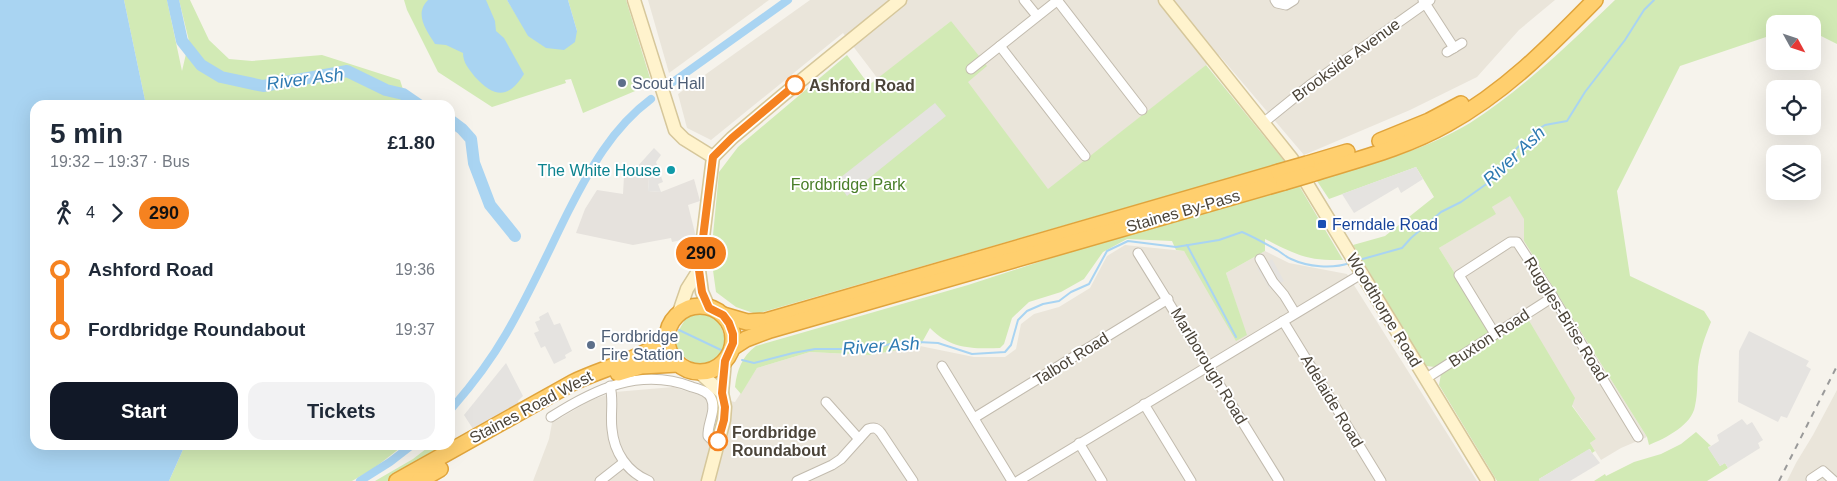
<!DOCTYPE html>
<meta charset="utf-8">
<style>
:root{--surface:#fff;--page:#f2f2f3;--text:#1f2937;--muted:#747a83;--accent:#111827}
body{margin:0;font-family:Arial,sans-serif;background:var(--page);color:var(--text);height:100vh;display:flex;flex-direction:column;font-size:19px;white-space:nowrap}
*{box-sizing:border-box;margin:0}
p{font-size:16px;color:var(--muted)}
.icon{flex:none;width:28px;height:28px;fill:none;stroke:currentColor;stroke-width:2;stroke-linecap:round;stroke-linejoin:round}
.map{position:relative;flex:1;overflow:hidden}
.sheet{position:absolute;left:30px;top:100px;width:425px;height:350px;display:flex;flex-direction:column;background:var(--surface);border-radius:15px;box-shadow:0 5px 20px #0002}
.sheet>*{flex:none}
.badge{padding:0 10px;border-radius:16px;font-size:18px;line-height:32px}
.needle{width:32px;rotate:130deg}
.fabs{position:absolute;left:1766px;top:15px;display:grid;gap:10px}
.fabs a{display:grid;place-items:center;width:55px;height:55px;border-radius:10px;background:var(--surface);box-shadow:0 5px 20px #0002;font-size:25px}
.map>.badge{position:absolute;translate:-50% -50%;box-shadow:0 0 0 2px #fff}
.legs{display:flex;align-items:center;gap:8px;height:55px;padding:0 20px;font-size:16px}
.legs p{margin-inline-start:auto}
.headline{display:flex;align-items:center;justify-content:space-between;height:85px;padding:0 20px}
h1{font-size:28px;font-weight:700;line-height:38px}
.button{display:flex;gap:10px;margin-top:auto;padding:10px 20px}
.button a{flex:1;height:58px;border-radius:15px;background:var(--accent);color:#fff;font-size:20px;font-weight:700;line-height:58px;text-align:center}
.button a+a{background:var(--page);color:var(--text)}
ul{padding:0 20px;list-style:none}
li{display:flex;align-items:center;gap:18px;height:60px;font-size:19px}
li i{display:grid;place-items:center;width:8px;height:100%;margin:0 6px;background:currentColor}
li i::after{content:'';width:12px;height:12px;margin:-6px;border:4px solid;border-radius:50%;background:var(--surface)}
li p{margin-inline-start:auto}
li:first-child i{background:linear-gradient(#0000 50%,currentColor 0)}
li:last-child i{background:linear-gradient(currentColor 50%,#0000 0)}
.map>svg:first-child{display:block}
</style>
<div class="map">
<svg width="1837" height="481" viewBox="0 0 1837 481">
<rect width="100%" height="100%" fill="#f6f3ec"/>
<g fill="#eae5da">
<path d="M648,0H769L669,73Z"/>
<path d="M810,0H1555L1519,30L1477,77L1410,110L1304,155L1219,55L1048,190L967,82L951,21L878,79L843,33L711,140L687,128L678,94Z"/>
<path d="M1510,195L1525,219L1524,241L1647,437L1621,448L1601,460L1590,443L1596,439L1572,405L1523,312L1491,331L1439,248L1495,214L1492,207Z"/>
<path d="M1125,245L1184,251L1246,335L1226,273L1265,251L1289,263L1347,274L1477,481H533L549,439L552,423L591,400L615,392L673,387L702,396L735,402L757,368L810,352L870,355L920,346L974,357H1005L1016,349L1021,324L1034,314L1059,307L1090,288L1107,256Z"/>
<path d="M1837,390V481H1787L1796,463L1813,435Z"/>
</g>
<path fill="#e6e2dd" d="M624,176L649,177L648,191L661,192L694,179L700,201L688,205L696,237L672,242L671,238L633,245L576,233L585,209L597,190L623,194Z"/>
<g fill="#d2eab5">
<path d="M124,0H167L182,71L189,41L179,0H190L209,40L229,59L252,61L322,55L400,80L408,105H146Z"/>
<path d="M404,0H507L520,21L577,31L568,0H626L650,78L647,86L583,113L571,79L565,80L566,83L492,107L438,72L407,10Z"/>
<path d="M1615,0H1837V44L1813,32L1812,24H1775V34L1680,66L1617,191L1630,276L1704,311L1711,322C1705,337 1700,350 1698,367C1697,379 1698,393 1695,406C1692,425 1666,438 1649,445L1647,437L1524,241V219L1510,196L1492,207L1496,214L1439,248L1491,331L1435,367L1426,366L1353,245L1385,236L1434,197L1416,167L1329,199L1317,181C1369,164 1424,151 1470,123C1524,88 1569,44 1615,0Z"/>
<path d="M951,21L987,66L968,82L1048,189L1206,65L1285,162L756,314L736,307L716,292L711,256L719,172L738,147L847,55L869,85Z"/>
<path d="M1298,184L1343,260C1308,261 1296,255 1265,239V251L1226,273L1247,335L1236,341L1184,251L1176,250L1172,241L1127,239L1103,252L1084,279L1061,292L1029,302L1012,318L1004,344L1000,348C973,349 950,349 930,328L920,346L870,355L810,352L757,368L741,394L735,387C737,370 742,356 756,346L968,285L1125,234Z"/>
<path d="M696,314C719,315 722,326 727,346C724,350 719,358 714,361C696,371 679,356 673,340L686,318Z"/>
<path d="M1528,319L1575,398L1572,406L1596,439L1590,443L1595,451L1592,453L1590,449L1539,479L1540,481H1497L1439,385L1441,374Z"/>
<path d="M1696,432L1711,446L1708,447L1720,466L1725,463L1728,468L1707,481H1594L1605,474L1606,476L1634,462L1661,454L1681,444Z"/>
<path d="M185,445H404L373,469L352,481H169Z"/>
<path d="M431,445H446L438,453L388,481H375L413,459Z"/>
</g>
<g fill="#e5e3e0">
<path d="M935,103L946,116L847,196L836,181Z"/>
<path d="M654,148L661,155L656,162L663,182L658,184L661,192L648,191L649,177L624,176V168L637,167Z"/>
<path d="M1416,167L1423,179L1401,193L1398,187L1354,213L1342,194Z"/>
<path d="M1272,259L1284,281L1270,289L1257,268Z"/>
<path d="M548,312L554,325L560,323L572,351L565,355L566,358L554,364L545,346L541,348L534,333L539,331L535,322L540,320L539,317Z"/>
<path d="M1749,331L1809,361L1806,366L1811,369L1787,418L1781,416L1778,422L1738,402L1739,351Z"/>
<path d="M506,363L523,396L518,401L519,404L473,429L464,415Z"/>
<path d="M1742,419L1747,425L1752,422L1763,440L1758,443L1760,448L1728,468L1725,463L1720,466L1708,448L1719,441L1717,435Z"/>
<path d="M1589,449L1600,463L1570,481H1540L1539,479Z"/>
</g>
<g fill="#a9d4f2">
<path d="M0,0H124L146,105H35V445H185L169,481H0Z"/>
<path d="M428,0H486L495,21L496,31L504,38L524,74C508,100 494,97 475,77C469,69 463,63 463,53L446,45L435,44C426,30 414,14 428,0Z"/>
<path d="M507,0H568L577,31L575,42L564,50L546,48L528,36Z"/>
</g>
<g fill="none" stroke-linecap="round" stroke-linejoin="round">
<g stroke="#a9d4f2" stroke-width="2">
<path d="M1187,245L1236,337"/>
<path d="M1359,260L1402,248L1411,238L1441,212L1461,202L1492,180L1517,148L1537,130L1545,125L1567,121L1585,92L1625,40L1644,10L1654,0"/>
<path d="M679,330L721,350"/>
<path d="M742,360L754,363L793,353L815,349H872L890,344L918,342L938,343L972,354L1005,352L1011,345L1018,320L1027,311L1043,304L1059,301L1071,292L1089,284L1107,251L1128,241L1176,247L1219,240L1242,232C1254,237 1266,244 1277,250C1282,253 1286,257 1291,259C1308,267 1332,269 1350,263"/>
</g>
<g stroke="#a9d4f2" stroke-width="8">
<path d="M673,82L788,0"/>
<path d="M452,408C472,385 491,360 506,334C529,295 548,252 568,212C590,169 612,128 651,99"/>
<path d="M360,481L390,462L412,445"/>
</g>
<g stroke="#a9d4f2" stroke-width="12">
<path d="M173,0L182,41L201,65L221,77L263,86L347,71L386,90L403,94L419,105"/>
<path d="M450,120L462,129L471,139L474,163L490,205L515,236"/>
</g>
<defs>
<g id="street">
<path d="M1024,0L1037,16"/>
<path d="M1057,0L1142,110"/>
<path d="M1275,0L1277,3L1286,5L1294,0"/>
<path d="M1423,0L1454,48"/>
<path d="M1000,46L1085,156"/>
<path d="M1447,52L1462,43"/>
<path d="M971,69L1058,0"/>
<path d="M1263,123L1310,85L1430,0"/>
<path d="M1138,253L1279,481"/>
<path d="M1260,259L1273,282L1284,295L1295,313"/>
<path d="M1283,321L1381,481"/>
<path d="M1495,334L1459,275L1510,242H1517L1553,297L1638,437"/>
<path d="M942,366L1012,481"/>
<path d="M1425,379L1553,297"/>
<path d="M610,386C614,400 610,414 612,429C614,452 627,472 649,481"/>
<path d="M826,402L859,439"/>
<path d="M1144,404L1191,481"/>
<path d="M551,417C595,389 640,367 692,387C699,389 708,391 711,398C717,410 707,424 708,436L711,439L718,441"/>
<path d="M974,418L1168,299"/>
<path d="M1079,443L1102,481"/>
<path d="M1811,479L1823,471L1834,481"/>
<path d="M600,481L623,463"/>
<path d="M797,481L832,465L841,459L868,429C875,427 877,428 881,433L913,481"/>
<path d="M1018,481L1363,273"/>
</g>
<g id="secondary">
<path d="M634,0L675,130L684,139L713,157"/>
<path d="M1165,0L1292,159L1488,481"/>
<path d="M709,308L702,292L699,270L713,157L732,138L782,96L900,0"/>
<path d="M678,315L687,289L699,270"/>
<path d="M699,372L722,393"/>
<path d="M708,481L724,420L725,407L722,393L725,361"/>
</g>
<g id="highway">
<path d="M1380,141L1429,121L1461,104"/>
<path d="M1307,164L1347,152"/>
<path d="M1311,174C1356,160 1405,148 1447,124C1505,92 1549,47 1595,0"/>
<circle cx="700" cy="339" r="33"/>
<path d="M723,315L747,322L766,321L1279,172"/>
<path d="M732,348L746,339L770,330L1284,182"/>
<path d="M618,373L641,366L678,364"/>
<path d="M397,481L572,383C602,368 642,360 667,338"/>
<path d="M419,481L440,469"/>
</g>
</defs>
<use href="#street" stroke="#c2bbae" stroke-width="11"/>
<use href="#secondary" stroke="#d6c79b" stroke-width="15"/>
<use href="#highway" stroke="#e0a43c" stroke-width="18"/>
<use href="#street" stroke="#fff" stroke-width="9"/>
<use href="#secondary" stroke="#fff3cd" stroke-width="12"/>
<use href="#highway" stroke="#ffcf6e" stroke-width="15"/>
<path stroke="#9a9a9a" stroke-width="2" stroke-dasharray="6 6" stroke-linecap="butt" d="M1779,481L1837,366"/>
<defs>
<g id="highway-bridge">
<path d="M1279,172L1307,164"/>
<path d="M1284,182L1311,174"/>
</g>
</defs>
<use href="#highway-bridge" stroke="#e0a43c" stroke-width="18" stroke-linecap="butt"/>
<use href="#highway-bridge" stroke="#ffcf6e" stroke-width="15"/>
</g>
<g fill="none" stroke-linecap="round" stroke-linejoin="round">
<defs>
<path id="line-1" d="M718,441L724,420L725,407L722,393L725,361L733,343V334L729,323L723,315L709,308L702,292L699,270L713,157L732,138L795,85"/>
</defs>
<use href="#line-1" stroke="#fff" stroke-width="11"/>
<use href="#line-1" stroke="#f58220" stroke-width="8"/>
</g>
<g fill="#5c6f8a" stroke="#fff" stroke-width="2">
<circle cx="622" cy="83" r="5"/>
<circle cx="591" cy="345" r="5"/>
</g>
<g fill="#fff" stroke="#f58220" stroke-width="2.5">
<circle cx="795" cy="85" r="9"/>
<circle cx="718" cy="441" r="9"/>
</g>
<circle fill="#0f9aa8" stroke="#fff" stroke-width="2" cx="671" cy="170" r="5"/>
<rect fill="#1a4fb4" stroke="#fff" stroke-width="2" x="1317" y="219" width="10" height="10" rx="2.5"/>
<g text-anchor="middle" dominant-baseline="central" stroke-width="4" stroke-linejoin="round" paint-order="stroke">
<g font-size="16" fill="#4b4439" stroke="#fff">
<text transform="translate(1346 60) rotate(-36)">Brookside Avenue</text>
<text transform="translate(1183 211) rotate(-16)">Staines By-Pass</text>
<text transform="translate(1384 310) rotate(59)">Woodthorpe Road</text>
<text transform="translate(1566 319) rotate(58)">Ruggles-Brise Road</text>
<text transform="translate(1489 338) rotate(-33)">Buxton Road</text>
<text transform="translate(1071 359) rotate(-32)">Talbot Road</text>
<text transform="translate(1209 366) rotate(59)">Marlborough Road</text>
<text transform="translate(1332 401) rotate(59)">Adelaide Road</text>
<text transform="translate(531 407) rotate(-28)">Staines Road West</text>
</g>
<g font-size="16" fill="#4e5e75" stroke="#fff" text-anchor="start">
<text x="632" y="83">Scout Hall</text>
<text x="601" y="336">Fordbridge<tspan x="601" dy="18">Fire Station</tspan></text>
</g>
<g font-size="16" font-weight="bold" fill="#4b4439" stroke="#fff" text-anchor="start">
<text x="809" y="85">Ashford Road</text>
<text x="732" y="432">Fordbridge<tspan x="732" dy="18">Roundabout</tspan></text>
</g>
<g font-size="16" fill="#0d838f" stroke="#fff" text-anchor="end">
<text x="661" y="170">The White House</text>
</g>
<g font-size="16" fill="#4a7f2a" stroke="#fff">
<text x="848" y="184">Fordbridge Park</text>
</g>
<g font-size="16" fill="#164399" stroke="#fff" text-anchor="start">
<text x="1332" y="224">Ferndale Road</text>
</g>
<g font-size="18" font-style="italic" fill="#2e7ab2" stroke="#fff">
<text transform="translate(305 79) rotate(-7)">River Ash</text>
<text transform="translate(1514 156) rotate(-43)">River Ash</text>
<text transform="translate(881 346) rotate(-4)">River Ash</text>
</g>
</g>
</svg>
<div class="fabs">
<a><svg class="needle" viewBox="-14 -14 28 28"><path d="M0-13l5 13h-10z" fill="#e53935"/><path d="M0 13l5-13h-10z" fill="#747a83"/></svg></a>
<a><svg class="icon" aria-label="locate" viewBox="0 0 24 24"><circle cx="12" cy="12" r="6"/><path d="M12 2v4M12 18v4M2 12h4M18 12h4"/></svg></a>
<a><svg class="icon" aria-label="layers" viewBox="0 0 24 24"><path d="M12 4l9 5-9 5-9-5zM3 14l9 5 9-5"/></svg></a>
</div>
<b class="badge" style="left:701px;top:253px;background:#f58220;color:#111">290</b>
<section class="sheet">
<div class="headline"><div><h1>5 min</h1><p>19:32 – 19:37 · Bus</p></div><b>£1.80</b></div>
<div class="legs"><svg class="icon" aria-label="walk" viewBox="0 0 24 24"><circle cx="13" cy="4" r="2"/><path d="M13 8l-2 6 4 7M11 14l-3 7M7 12l3-4h3l4 4"/></svg>4<svg class="icon" aria-label="forward" viewBox="0 0 24 24"><path d="M9 5l7 7-7 7"/></svg><b class="badge" style="background:#f58220;color:#111">290</b></div>
<ul>
<li><i style="color:#f58220"></i><b>Ashford Road</b><p>19:36</p></li>
<li><i style="color:#f58220"></i><b>Fordbridge Roundabout</b><p>19:37</p></li>
</ul>
<div class="button"><a>Start</a><a>Tickets</a></div>
</section>
</div>
